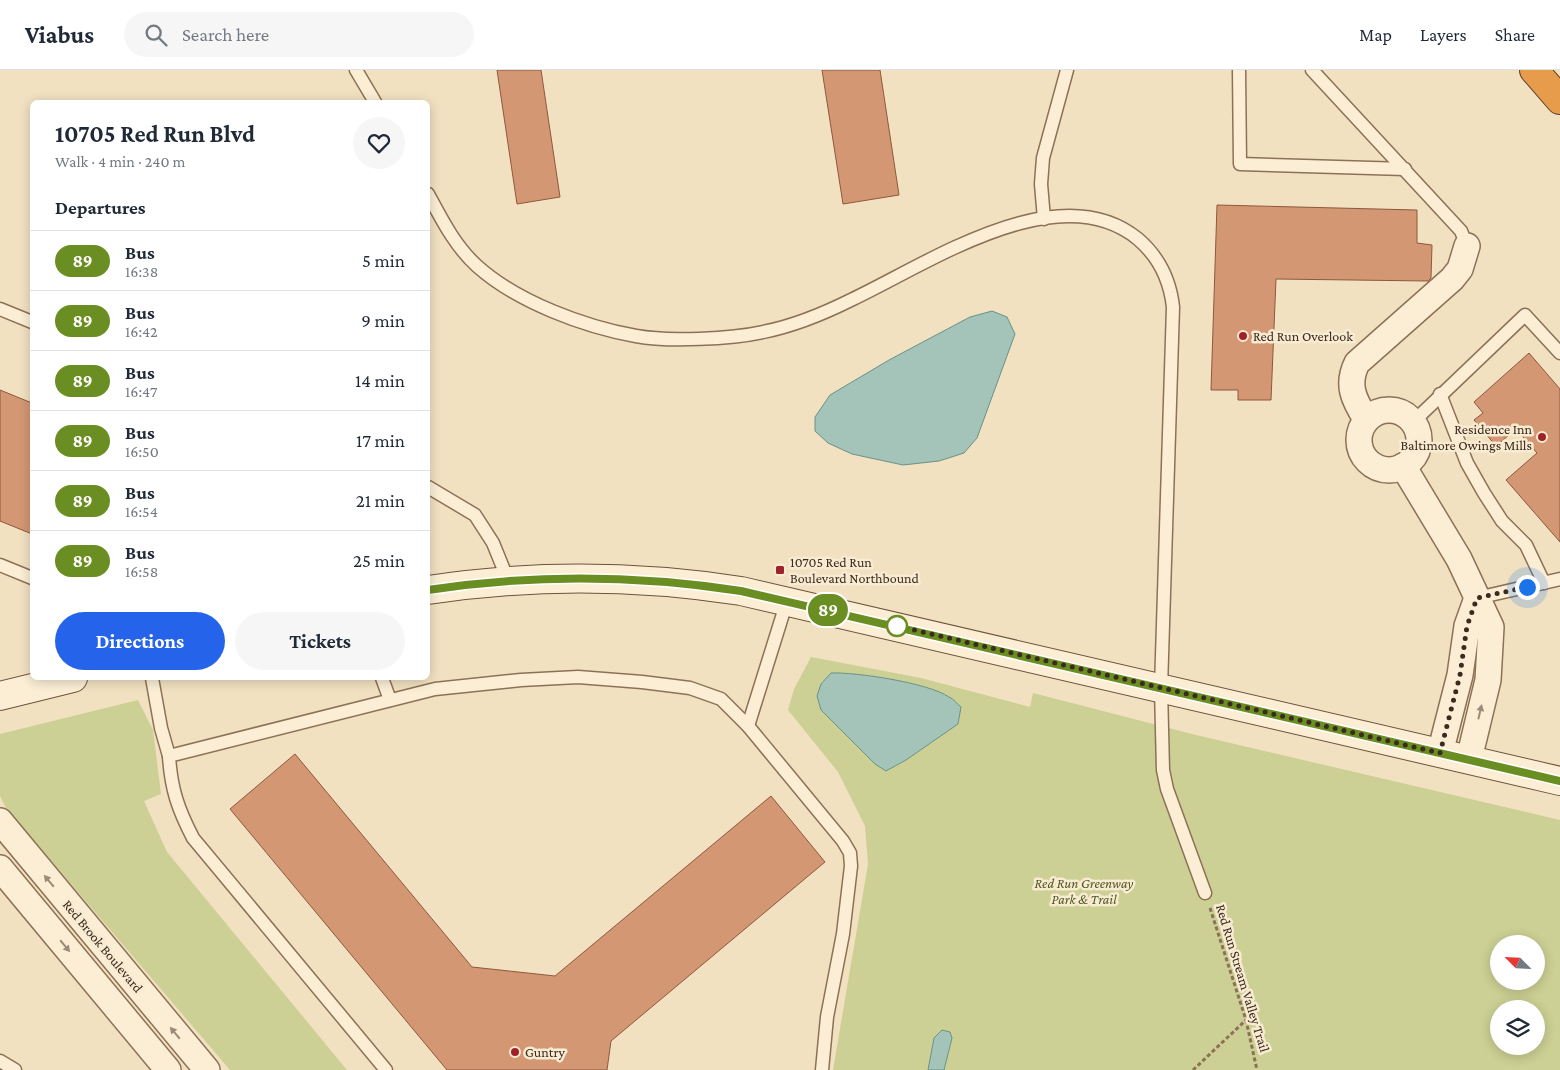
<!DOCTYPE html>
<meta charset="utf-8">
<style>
:root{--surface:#fff;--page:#f6f6f7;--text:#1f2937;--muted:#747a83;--line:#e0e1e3;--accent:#2563eb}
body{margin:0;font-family:"Crimson Pro",serif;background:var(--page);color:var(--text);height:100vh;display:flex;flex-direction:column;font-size:19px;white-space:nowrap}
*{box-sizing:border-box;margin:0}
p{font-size:16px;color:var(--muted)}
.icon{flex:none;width:28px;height:28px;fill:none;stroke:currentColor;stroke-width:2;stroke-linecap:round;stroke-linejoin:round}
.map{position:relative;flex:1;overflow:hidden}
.side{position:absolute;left:30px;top:30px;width:400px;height:580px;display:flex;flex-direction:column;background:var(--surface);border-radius:8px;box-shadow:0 2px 12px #0003}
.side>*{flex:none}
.badge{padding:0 10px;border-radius:16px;font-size:18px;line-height:32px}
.needle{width:32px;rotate:294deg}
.controls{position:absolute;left:1490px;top:865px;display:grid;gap:10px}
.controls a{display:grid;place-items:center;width:55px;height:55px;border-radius:50%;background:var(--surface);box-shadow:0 2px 12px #0003;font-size:25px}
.you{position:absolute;width:25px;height:25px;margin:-12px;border:4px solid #fff;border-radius:50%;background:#1a73e8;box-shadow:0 0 0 8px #1a73e833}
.map>.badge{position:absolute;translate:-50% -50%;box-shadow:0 0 0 2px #fff}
h2{padding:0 25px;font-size:19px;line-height:45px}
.round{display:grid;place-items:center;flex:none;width:52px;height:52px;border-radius:26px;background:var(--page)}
.head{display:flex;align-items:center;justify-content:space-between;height:85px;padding:0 25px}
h1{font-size:24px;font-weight:700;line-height:38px}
.primary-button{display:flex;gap:10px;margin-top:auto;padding:10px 25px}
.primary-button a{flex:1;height:58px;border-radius:30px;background:var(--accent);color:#fff;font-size:20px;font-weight:700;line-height:58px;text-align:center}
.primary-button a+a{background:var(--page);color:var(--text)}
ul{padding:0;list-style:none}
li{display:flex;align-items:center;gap:15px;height:60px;padding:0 25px;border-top:1px solid var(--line)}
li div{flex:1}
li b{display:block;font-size:19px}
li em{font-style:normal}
li .badge{min-width:55px;font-weight:700;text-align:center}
header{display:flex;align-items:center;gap:30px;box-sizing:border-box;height:70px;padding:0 25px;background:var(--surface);border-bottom:1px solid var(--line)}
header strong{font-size:24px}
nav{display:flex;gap:28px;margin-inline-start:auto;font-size:18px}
.search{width:350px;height:45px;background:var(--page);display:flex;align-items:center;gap:12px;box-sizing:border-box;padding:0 18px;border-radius:28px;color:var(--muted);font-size:19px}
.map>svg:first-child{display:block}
</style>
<header>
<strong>Viabus</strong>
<div class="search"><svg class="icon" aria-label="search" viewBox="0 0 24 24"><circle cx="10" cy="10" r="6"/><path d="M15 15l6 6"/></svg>Search here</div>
<nav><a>Map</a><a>Layers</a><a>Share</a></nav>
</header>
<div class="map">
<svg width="1560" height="1000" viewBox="0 0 1560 1000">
<rect width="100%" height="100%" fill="#f1e1c1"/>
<g fill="#ccd094" fill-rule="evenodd">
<path d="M811,587L921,608L1030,637L1033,623L1196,665L1560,750V1000H833L868,794L865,756L838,702L788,640L794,619ZM821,640L958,653L906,690L886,700L875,694ZM1499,874H1536V911H1499ZM1499,939H1536V976H1499Z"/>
<path d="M138,630L153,660L161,724L144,731L167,782L347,1000H230L6,738L0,726V664Z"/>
</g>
<g fill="#a4c3b9" stroke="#6a9287">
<path d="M992,241L1007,247L1015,264L977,368L964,383L939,391L903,395L852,384L828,373L815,361V347L830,325L889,290L970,247Z"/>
<path d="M831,603C856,602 929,613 949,627C954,629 957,634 961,637L958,654L906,690L886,701L875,694L821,640L817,626L821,614Z"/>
<path d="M942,960L950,962L952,968L944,1000H928L934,968Z"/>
</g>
<g fill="#d39774" stroke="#8e583b">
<path d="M497,0H541L560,127L517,134Z"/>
<path d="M822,0H880L899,125L843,134Z"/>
<path d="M1217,135L1417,140V173L1432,175L1431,208L1428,211L1276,209L1271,330H1238V320H1211Z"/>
<path d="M1529,283L1560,319V472L1506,410L1537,383L1516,359L1496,376L1474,350L1483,343L1474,332Z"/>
<path d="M0,320L32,333V464L0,451Z"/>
<path d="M295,684L472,897L555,906L771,726L825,792L611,971L607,1000H447L230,739Z"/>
</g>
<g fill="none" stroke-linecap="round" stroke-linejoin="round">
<defs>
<g id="lane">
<path d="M356,0L375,32"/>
<path d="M1239,0L1240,94L1405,99"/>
<path d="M1312,0L1461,161L1467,176"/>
<path d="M428,124C442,150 455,176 477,196C517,232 585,257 636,266C668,272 731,269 763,262C794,256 825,243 853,229C929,193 1059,104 1138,169C1159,187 1170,210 1173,237L1161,618L1163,700L1167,719L1205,823"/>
<path d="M1044,149L1041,114L1043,88L1067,0"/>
<path d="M0,239L32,252"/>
<path d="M1440,324L1467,393L1484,423L1502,451L1526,475L1544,513"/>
<path d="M1413,352L1525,245L1560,283"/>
<path d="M428,417L475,445L493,473L508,510"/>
<path d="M0,495L32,508"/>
<path d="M1477,528L1560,509"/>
<path d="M152,608L161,658L169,686"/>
<path d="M382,608L390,630"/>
<path d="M748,656L787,531"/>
<path d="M0,991L15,1000"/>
<path d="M386,1000L193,768C178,739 171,719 169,686L435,619L521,610L578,607L642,612L690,618L721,629L748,656L843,771L850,783L851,796L843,864L827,947L822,1000"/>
</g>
<g id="street">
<circle cx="1389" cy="370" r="30"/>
<path d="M1366,349C1354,330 1346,315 1357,293L1452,209L1460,199L1467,176"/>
<path d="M1403,396L1459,489L1491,557L1488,610L1469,689"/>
<path d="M1440,683L1460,605L1467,556L1477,528"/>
<path d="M0,751L207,1000"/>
<path d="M0,798L168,1000"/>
</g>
<g id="secondary">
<path d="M428,520C533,504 636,505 741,521L1560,711"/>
<path d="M0,626L73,608"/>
</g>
<path id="highway" d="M1534,0L1560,30"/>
</defs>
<use href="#lane" stroke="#8d7157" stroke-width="15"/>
<use href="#street" stroke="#8d7157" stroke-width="28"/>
<use href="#secondary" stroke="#6e523a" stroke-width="30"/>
<use href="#highway" stroke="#5a3f2c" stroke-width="30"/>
<g stroke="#8d7157" stroke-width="3" stroke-dasharray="4 2.5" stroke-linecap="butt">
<path d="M1210,838L1246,950L1257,1000"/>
<path d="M1193,1000L1246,950"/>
</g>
<use href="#lane" stroke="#fbeed5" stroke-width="12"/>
<use href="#street" stroke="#fbeed5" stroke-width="25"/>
<use href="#secondary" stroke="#fbeed5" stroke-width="28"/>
<use href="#highway" stroke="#e79c4b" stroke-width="28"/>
</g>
<defs><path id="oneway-solid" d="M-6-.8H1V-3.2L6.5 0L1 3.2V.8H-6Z" transform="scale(1.25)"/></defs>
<g fill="#9b8c79">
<use href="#oneway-solid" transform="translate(1480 642) rotate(-77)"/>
<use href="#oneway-solid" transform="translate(49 811) rotate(-130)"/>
<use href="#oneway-solid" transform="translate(65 876) rotate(50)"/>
<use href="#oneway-solid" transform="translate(175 963) rotate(-130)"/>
</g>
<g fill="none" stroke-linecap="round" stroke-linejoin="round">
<defs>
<path id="line" d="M428,520C533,504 636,505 741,521L1560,711"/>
</defs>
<use href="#line" stroke="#fff" stroke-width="11"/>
<use href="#line" stroke="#6b8e23" stroke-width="8"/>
<path stroke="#3b2a1d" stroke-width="5" stroke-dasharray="0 9" d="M897,556L1440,683L1460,605L1467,556L1477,528L1527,517"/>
</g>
<g fill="#a02229" stroke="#f8ebd2" stroke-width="2">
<circle cx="1243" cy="266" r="5"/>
<circle cx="1542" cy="367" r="5"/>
<rect x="775" y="495" width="10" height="10" rx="2.5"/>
<circle cx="515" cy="982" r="5"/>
</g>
<circle fill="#fff" stroke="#6b8e23" stroke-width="2.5" cx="897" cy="556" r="10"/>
<g text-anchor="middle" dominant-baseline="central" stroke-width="5" stroke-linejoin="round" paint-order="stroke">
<g font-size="14" fill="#3b2a1d" stroke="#f8ebd2" text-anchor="start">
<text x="1253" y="266">Red Run Overlook</text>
<text x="1532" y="359" text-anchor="end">Residence Inn<tspan x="1532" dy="16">Baltimore Owings Mills</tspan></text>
<text x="790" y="492">10705 Red Run<tspan x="790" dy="16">Boulevard Northbound</tspan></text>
<text x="525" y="982">Guntry</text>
</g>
<g font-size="14" font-style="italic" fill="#4e5921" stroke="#f8ebd2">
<text x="1084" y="813">Red Run Greenway<tspan x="1084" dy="16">Park &amp; Trail</tspan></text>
</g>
<g font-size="14" fill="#3b2a1d" stroke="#f8ebd2">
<text transform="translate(103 876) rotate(50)">Red Brook Boulevard</text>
<text transform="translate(1243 908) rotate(73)">Red Run Stream Valley Trail</text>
</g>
</g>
</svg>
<div class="controls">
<a><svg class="needle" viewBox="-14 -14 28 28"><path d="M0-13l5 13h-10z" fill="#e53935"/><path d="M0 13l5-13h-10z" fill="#747a83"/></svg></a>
<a><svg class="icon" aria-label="layers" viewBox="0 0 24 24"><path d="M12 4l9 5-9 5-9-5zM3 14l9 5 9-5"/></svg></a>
</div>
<div class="you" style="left:1527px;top:517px"></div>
<b class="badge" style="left:828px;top:540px;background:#6b8e23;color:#fff">89</b>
<section class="side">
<div class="head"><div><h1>10705 Red Run Blvd</h1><p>Walk · 4 min · 240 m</p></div><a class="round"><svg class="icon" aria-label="heart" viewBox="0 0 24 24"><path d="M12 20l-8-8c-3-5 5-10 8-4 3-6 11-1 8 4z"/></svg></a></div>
<h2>Departures</h2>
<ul>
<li><span class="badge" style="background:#6b8e23;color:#fff">89</span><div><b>Bus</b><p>16:38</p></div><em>5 min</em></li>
<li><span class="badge" style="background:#6b8e23;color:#fff">89</span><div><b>Bus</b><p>16:42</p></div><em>9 min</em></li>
<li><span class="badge" style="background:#6b8e23;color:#fff">89</span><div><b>Bus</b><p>16:47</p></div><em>14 min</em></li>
<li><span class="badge" style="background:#6b8e23;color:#fff">89</span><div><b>Bus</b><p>16:50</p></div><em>17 min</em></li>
<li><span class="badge" style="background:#6b8e23;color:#fff">89</span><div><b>Bus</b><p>16:54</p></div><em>21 min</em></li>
<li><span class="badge" style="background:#6b8e23;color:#fff">89</span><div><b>Bus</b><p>16:58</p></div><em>25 min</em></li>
</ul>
<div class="primary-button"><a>Directions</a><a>Tickets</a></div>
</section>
</div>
